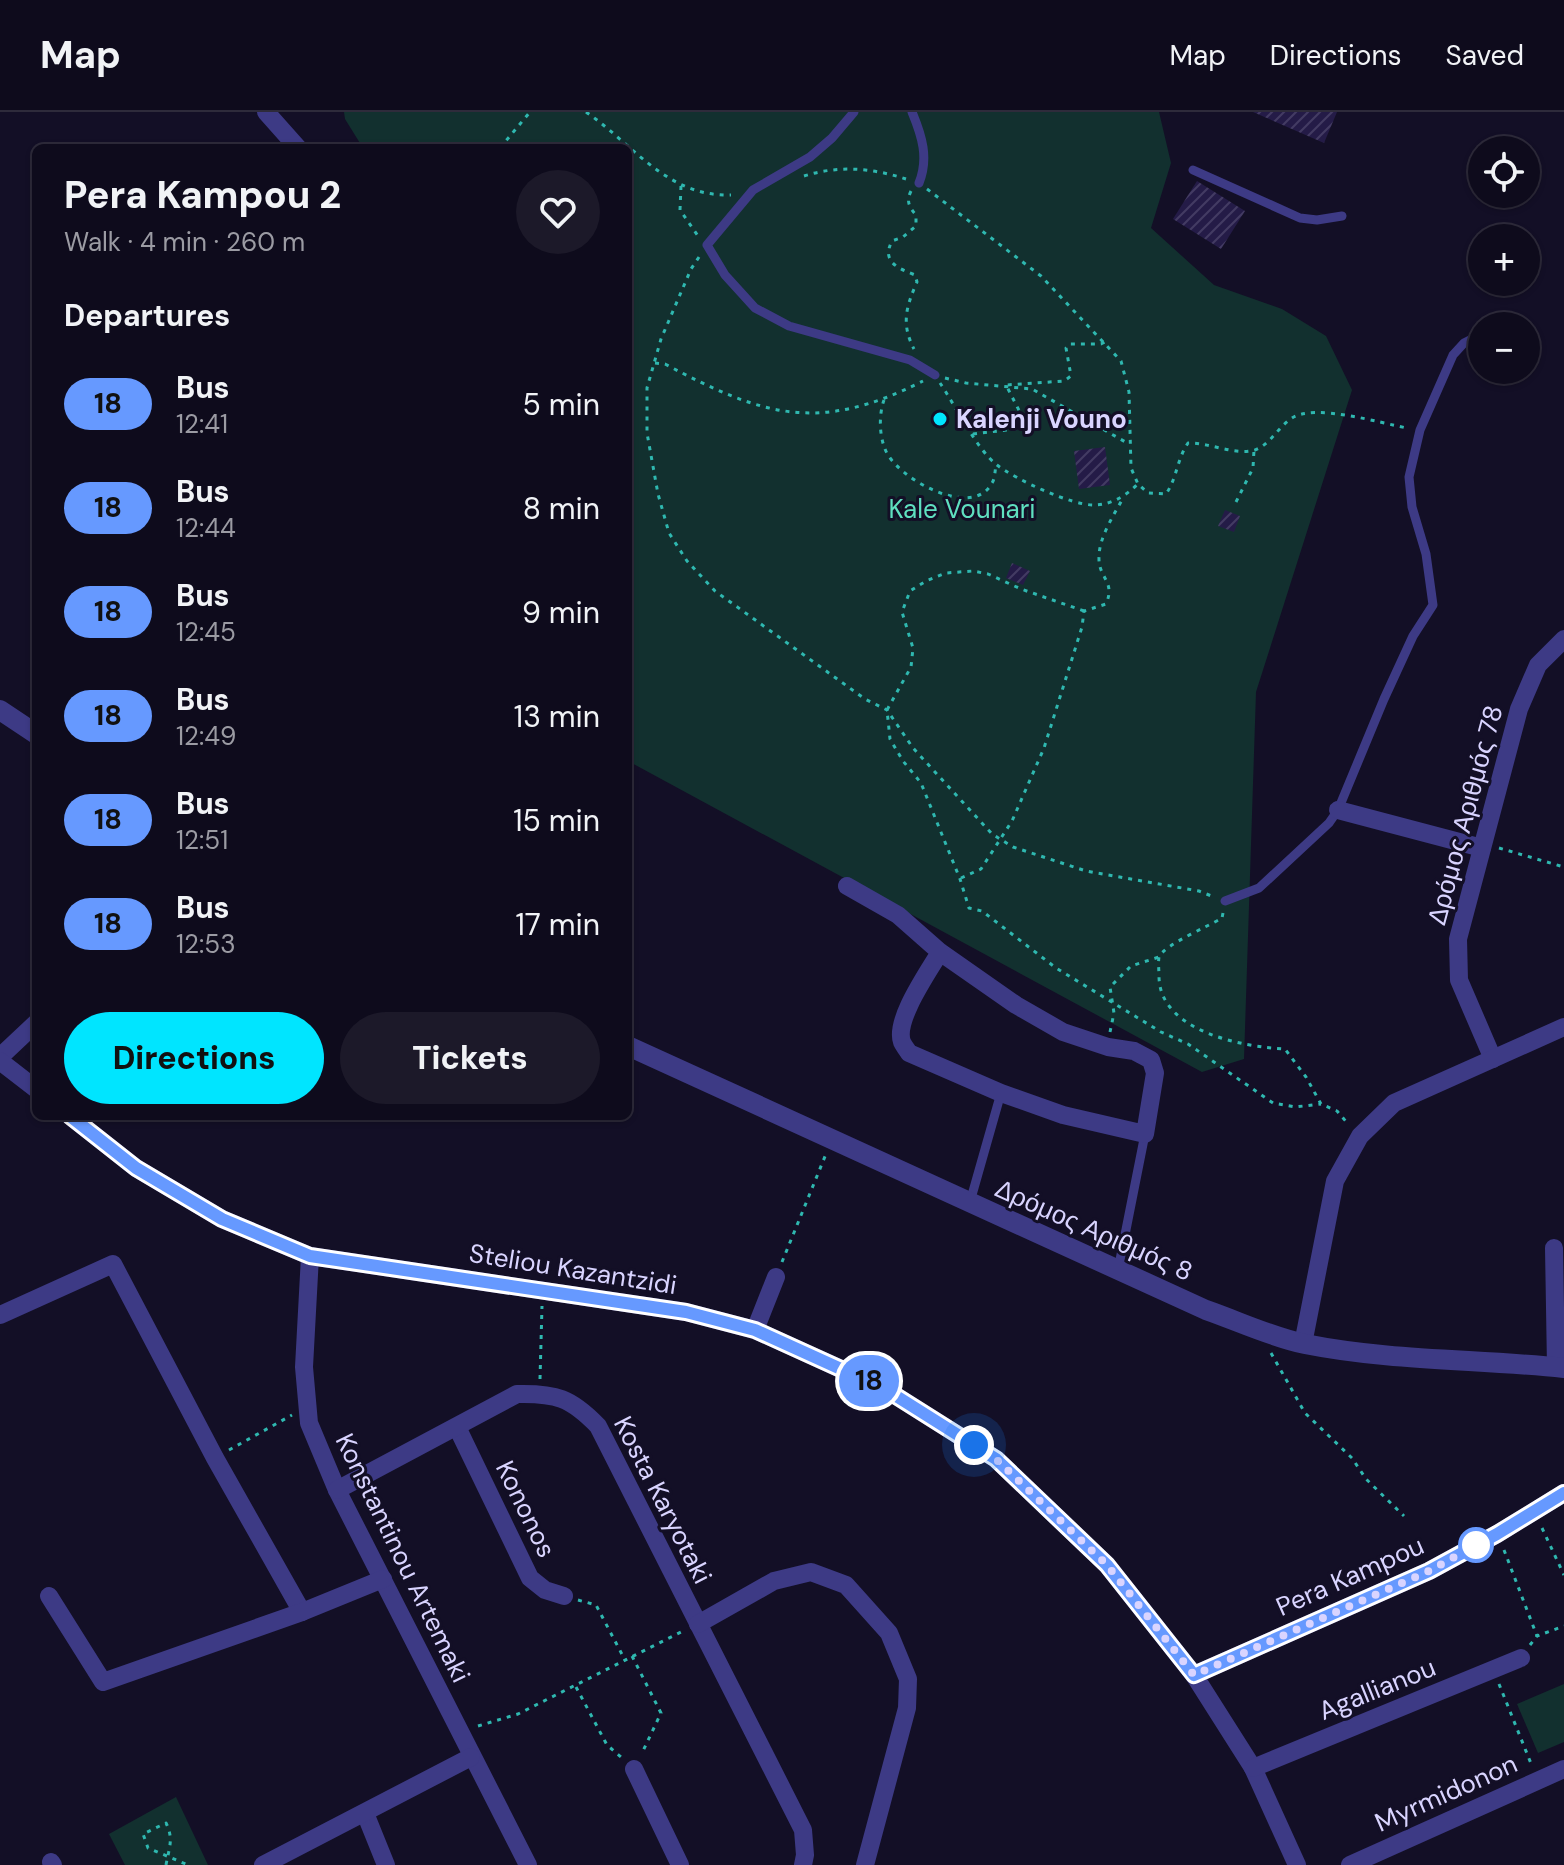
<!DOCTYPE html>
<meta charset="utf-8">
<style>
:root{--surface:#0e0b1c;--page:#1c1929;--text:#f1f3f6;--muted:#9b9ba3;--line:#2e2b3b;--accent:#00e5ff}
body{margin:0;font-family:"DM Sans",sans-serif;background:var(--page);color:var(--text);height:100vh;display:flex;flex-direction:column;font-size:30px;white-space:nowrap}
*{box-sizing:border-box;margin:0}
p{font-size:26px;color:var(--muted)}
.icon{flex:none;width:44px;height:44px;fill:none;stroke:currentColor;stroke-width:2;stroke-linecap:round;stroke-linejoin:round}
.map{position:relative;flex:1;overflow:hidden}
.panel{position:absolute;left:32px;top:32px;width:600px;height:976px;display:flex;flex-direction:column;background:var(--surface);border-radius:12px;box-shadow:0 2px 6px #0004,0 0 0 2px var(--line)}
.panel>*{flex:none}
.badge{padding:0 16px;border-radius:26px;font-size:28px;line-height:52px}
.fabs{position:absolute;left:1468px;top:24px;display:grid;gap:16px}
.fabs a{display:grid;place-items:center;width:72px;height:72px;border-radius:50%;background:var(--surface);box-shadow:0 2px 6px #0004,0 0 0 2px var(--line);font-size:40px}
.you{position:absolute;width:40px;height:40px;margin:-20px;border:6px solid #fff;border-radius:50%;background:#1a73e8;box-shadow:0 0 0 12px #1a73e833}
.map>.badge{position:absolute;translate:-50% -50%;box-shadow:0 0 0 4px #fff}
h2{padding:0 32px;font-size:30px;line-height:72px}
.round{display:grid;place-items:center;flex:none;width:84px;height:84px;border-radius:42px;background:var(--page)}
.headline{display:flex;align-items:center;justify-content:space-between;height:136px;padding:0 32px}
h1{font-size:38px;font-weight:800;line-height:60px}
.action{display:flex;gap:16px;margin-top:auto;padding:16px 32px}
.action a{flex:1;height:92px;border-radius:48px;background:var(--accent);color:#111;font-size:32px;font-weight:800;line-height:92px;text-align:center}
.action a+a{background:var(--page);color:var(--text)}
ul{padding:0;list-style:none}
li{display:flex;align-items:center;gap:24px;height:104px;padding:0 32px}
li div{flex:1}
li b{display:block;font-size:30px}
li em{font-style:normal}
li .badge{min-width:88px;font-weight:700;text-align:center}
header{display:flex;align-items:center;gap:48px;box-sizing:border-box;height:112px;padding:0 40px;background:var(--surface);border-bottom:2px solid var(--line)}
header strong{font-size:38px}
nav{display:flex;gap:44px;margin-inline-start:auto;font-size:28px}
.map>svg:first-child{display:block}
</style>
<header>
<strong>Map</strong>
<nav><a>Map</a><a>Directions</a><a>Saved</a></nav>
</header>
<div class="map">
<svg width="1564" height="1753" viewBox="0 0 1564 1753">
<defs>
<pattern id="building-hatch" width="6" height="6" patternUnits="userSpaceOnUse" patternTransform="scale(2)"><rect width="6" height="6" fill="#241b47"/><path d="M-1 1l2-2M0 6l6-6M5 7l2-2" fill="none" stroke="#433b63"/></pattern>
</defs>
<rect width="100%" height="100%" fill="#130f26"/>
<g fill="#12302f">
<path d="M344,0H1159L1171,51L1151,116L1214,173L1282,197L1326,224L1352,278L1256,580L1244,947L1202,960L628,649V36H363L345,7Z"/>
<path d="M1564,1572V1630L1538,1641L1517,1592Z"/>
<path d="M176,1685L208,1753H125L109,1722Z"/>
</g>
<g fill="url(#building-hatch)">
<path d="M1253,0H1337L1324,31Z"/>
<path d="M1197,69L1245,99L1221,137L1173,107Z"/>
<path d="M1105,335L1110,373L1079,377L1074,339Z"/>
<path d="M1225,398L1240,404L1234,420L1218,414Z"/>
<path d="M1012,451L1030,459L1023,473L1006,466Z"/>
</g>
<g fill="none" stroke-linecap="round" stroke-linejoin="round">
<g stroke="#2fb8b0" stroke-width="3" stroke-dasharray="4 6" stroke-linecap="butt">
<path d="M586,0C634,33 667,85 731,83"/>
<path d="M500,36L530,0"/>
<path d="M804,64C839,53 872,56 906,67"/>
<path d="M681,74L680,98L698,124"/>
<path d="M927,77L1041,164L1121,249L1129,280L1131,356L1138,372L1148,381L1166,382C1177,366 1177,347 1188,331C1208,330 1235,344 1255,338C1271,332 1278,315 1292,306C1315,291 1380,311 1407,316"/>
<path d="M911,79C906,89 909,95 916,103V114L903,125L892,129C881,150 898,156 915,163L917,170C906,195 901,212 914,237"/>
<path d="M699,145L691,157L661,227L647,276V321L658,382L669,421L687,449L715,479L865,587L887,598L913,636L992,722L1013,735L1086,759L1199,779L1214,785"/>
<path d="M655,251L665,252C763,304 818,322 923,269"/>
<path d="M945,266L966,271L1032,277L1129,332"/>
<path d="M940,271C955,293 977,338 997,353C1015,367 1072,394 1095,393C1113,392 1125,384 1138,372"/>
<path d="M884,288C879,302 879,322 885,337C895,365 972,409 992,371C995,367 995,358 996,353"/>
<path d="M973,322L1023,316L1025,310L1006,273L1064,269L1071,264L1066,236L1070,232H1101L1105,230"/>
<path d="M1236,390L1253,356L1254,338"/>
<path d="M1084,499L1021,477L988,462L973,459L946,461L926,469L910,479L902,500L913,536L911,555L887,598L890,627L903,649L921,671L960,767L969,796L982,799L1056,856L1161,920L1188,932L1273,991L1295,995L1321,992"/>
<path d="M1499,736L1564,755"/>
<path d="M961,766L981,757L1012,709L1044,636L1082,515L1084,499L1106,492C1116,469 1098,466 1099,445C1099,425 1114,403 1123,386"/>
<path d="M1223,801L1222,806C1209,814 1164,833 1159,845C1158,850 1159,859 1159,864C1159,919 1242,935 1285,937L1306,965L1321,992L1337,999L1349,1013"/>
<path d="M1110,920L1114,901L1110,875L1131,854L1159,845"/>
<path d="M782,1150L826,1042"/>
<path d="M1271,1241L1305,1301L1352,1346L1366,1367L1404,1404"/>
<path d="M540,1267L542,1194"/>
<path d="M229,1338L292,1303"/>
<path d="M1542,1416L1564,1463"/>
<path d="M1504,1438L1537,1524"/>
<path d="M578,1488L596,1493L625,1548"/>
<path d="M1530,1533L1537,1524L1564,1514"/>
<path d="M632,1544L661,1601L642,1641"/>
<path d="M1499,1572L1532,1654"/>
<path d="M576,1575L607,1633L621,1645"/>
<path d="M478,1614L518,1602L685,1518"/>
<path d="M166,1753C169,1736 174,1727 166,1711L143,1722L148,1736L188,1753"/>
</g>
<g stroke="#3d3a85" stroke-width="9">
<path d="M854,0L832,26L810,45L753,78L707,133L725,163L755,196L789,214L910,248L935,263"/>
<path d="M912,0C922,24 929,46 919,71"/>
<path d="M1193,58L1300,106L1317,108L1342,104"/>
<path d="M1225,789L1259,776L1329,711L1338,698L1384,587L1413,524L1433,493L1426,442L1412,395L1409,365L1420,318L1453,243L1464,231L1482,222"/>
<path d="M970,1090L1001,981"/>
<path d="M1118,1158L1145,1022"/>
</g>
<g stroke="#3d3a85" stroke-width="18">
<path d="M266,0L298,36"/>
<path d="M1338,698L1482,736"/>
<path d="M847,774L898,803L940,840L1016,893L1063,920L1108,935L1134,939L1151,948L1155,961L1145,1022L1063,1003L1001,981L909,941C907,938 904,934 902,930C894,908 929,859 940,840"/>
<path d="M0,945L36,911"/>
<path d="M1493,947L1459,868L1458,827L1519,597L1538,553L1564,527"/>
<path d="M0,949L36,977"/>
<path d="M70,1004L136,1056L222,1107L310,1144L686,1200L755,1218L885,1277L996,1347L1107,1453L1194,1563L1253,1656L1297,1753"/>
<path d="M1554,1136L1556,1255"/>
<path d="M310,1144L304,1255L309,1311L337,1378L528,1753"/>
<path d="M0,1203L113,1152L215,1346L302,1500"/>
<path d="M755,1218L776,1165"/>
<path d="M1303,1232L1335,1069L1360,1024L1394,991L1564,915"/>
<path d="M457,1315L530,1466L545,1478L564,1484"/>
<path d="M337,1378L517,1282C556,1281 571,1286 598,1314L803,1718L805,1743L803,1753"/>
<path d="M49,1484L103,1570L302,1500L383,1467"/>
<path d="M698,1512L774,1469L811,1460L846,1473L889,1521L908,1567L907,1596L865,1753"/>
<path d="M1194,1563L1429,1459L1497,1422L1564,1381"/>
<path d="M1253,1656L1521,1546"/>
<path d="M634,1657L680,1753"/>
<path d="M365,1701L386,1753"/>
<path d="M51,1750L53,1753"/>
<path d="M263,1753L471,1645"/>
<path d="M1350,1753L1564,1657"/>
</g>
<g stroke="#3d3a85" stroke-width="20">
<path d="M0,598L36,622"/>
<path d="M628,934L1206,1198C1238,1209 1271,1225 1305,1232C1390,1249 1478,1247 1564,1256"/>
</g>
</g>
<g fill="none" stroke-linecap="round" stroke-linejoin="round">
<defs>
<path id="line" d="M70,1004L136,1056L222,1107L310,1144L686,1200L755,1218L885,1277L996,1347L1107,1453L1194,1563L1429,1459L1497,1422L1564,1381"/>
</defs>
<use href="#line" stroke="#fff" stroke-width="18"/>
<use href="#line" stroke="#69f" stroke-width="12"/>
<path stroke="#d9d4ff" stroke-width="8" stroke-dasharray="0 14.4" d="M974,1333L996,1347L1107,1453L1194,1563L1429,1459L1476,1433"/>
</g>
<circle fill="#00e5ff" stroke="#130f26" stroke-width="3" cx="940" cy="307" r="8"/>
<circle fill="#fff" stroke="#69f" stroke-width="4" cx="1476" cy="1433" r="16"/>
<g text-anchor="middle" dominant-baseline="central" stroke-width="6" stroke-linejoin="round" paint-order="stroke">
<g font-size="26" font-weight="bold" fill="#d9d4ff" stroke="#130f26" text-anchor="start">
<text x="956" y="307">Kalenji Vouno</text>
</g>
<g font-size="26" fill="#5fe0c0" stroke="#130f26">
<text x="962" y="397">Kale Vounari</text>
</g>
<g font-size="26" fill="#d9d4ff" stroke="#130f26">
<text transform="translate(1465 703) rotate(-75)">Δρόμος Αριθμός 78</text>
<text transform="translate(1094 1118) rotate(24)">Δρόμος Αριθμός 8</text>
<text transform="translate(573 1157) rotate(9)">Steliou Kazantzidi</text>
<text transform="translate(663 1388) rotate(63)">Kosta Karyotaki</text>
<text transform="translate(526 1397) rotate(64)">Kononos</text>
<text transform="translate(403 1446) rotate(64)">Konstantinou Artemaki</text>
<text transform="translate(1350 1464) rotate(-24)">Pera Kampou</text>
<text transform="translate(1377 1577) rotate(-22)">Agallianou</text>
<text transform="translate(1446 1681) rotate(-24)">Myrmidonon</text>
</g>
</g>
</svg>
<div class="fabs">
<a><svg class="icon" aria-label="locate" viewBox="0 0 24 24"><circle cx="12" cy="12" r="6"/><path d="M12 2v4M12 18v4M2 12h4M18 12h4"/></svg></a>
<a>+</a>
<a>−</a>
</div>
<div class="you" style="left:974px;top:1333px"></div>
<b class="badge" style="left:869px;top:1269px;background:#69f;color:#111">18</b>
<section class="panel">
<div class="headline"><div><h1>Pera Kampou 2</h1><p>Walk · 4 min · 260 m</p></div><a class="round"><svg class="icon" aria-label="heart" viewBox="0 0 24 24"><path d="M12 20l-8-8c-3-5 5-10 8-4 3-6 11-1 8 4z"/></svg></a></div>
<h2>Departures</h2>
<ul>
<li><span class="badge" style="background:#69f;color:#111">18</span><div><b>Bus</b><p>12:41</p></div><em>5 min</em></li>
<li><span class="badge" style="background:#69f;color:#111">18</span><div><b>Bus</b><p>12:44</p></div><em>8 min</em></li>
<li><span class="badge" style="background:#69f;color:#111">18</span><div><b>Bus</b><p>12:45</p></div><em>9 min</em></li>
<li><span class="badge" style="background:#69f;color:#111">18</span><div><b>Bus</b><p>12:49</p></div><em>13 min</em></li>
<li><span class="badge" style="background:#69f;color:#111">18</span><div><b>Bus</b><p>12:51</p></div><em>15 min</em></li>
<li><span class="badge" style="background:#69f;color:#111">18</span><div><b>Bus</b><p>12:53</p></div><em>17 min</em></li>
</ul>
<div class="action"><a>Directions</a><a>Tickets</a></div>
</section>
</div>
